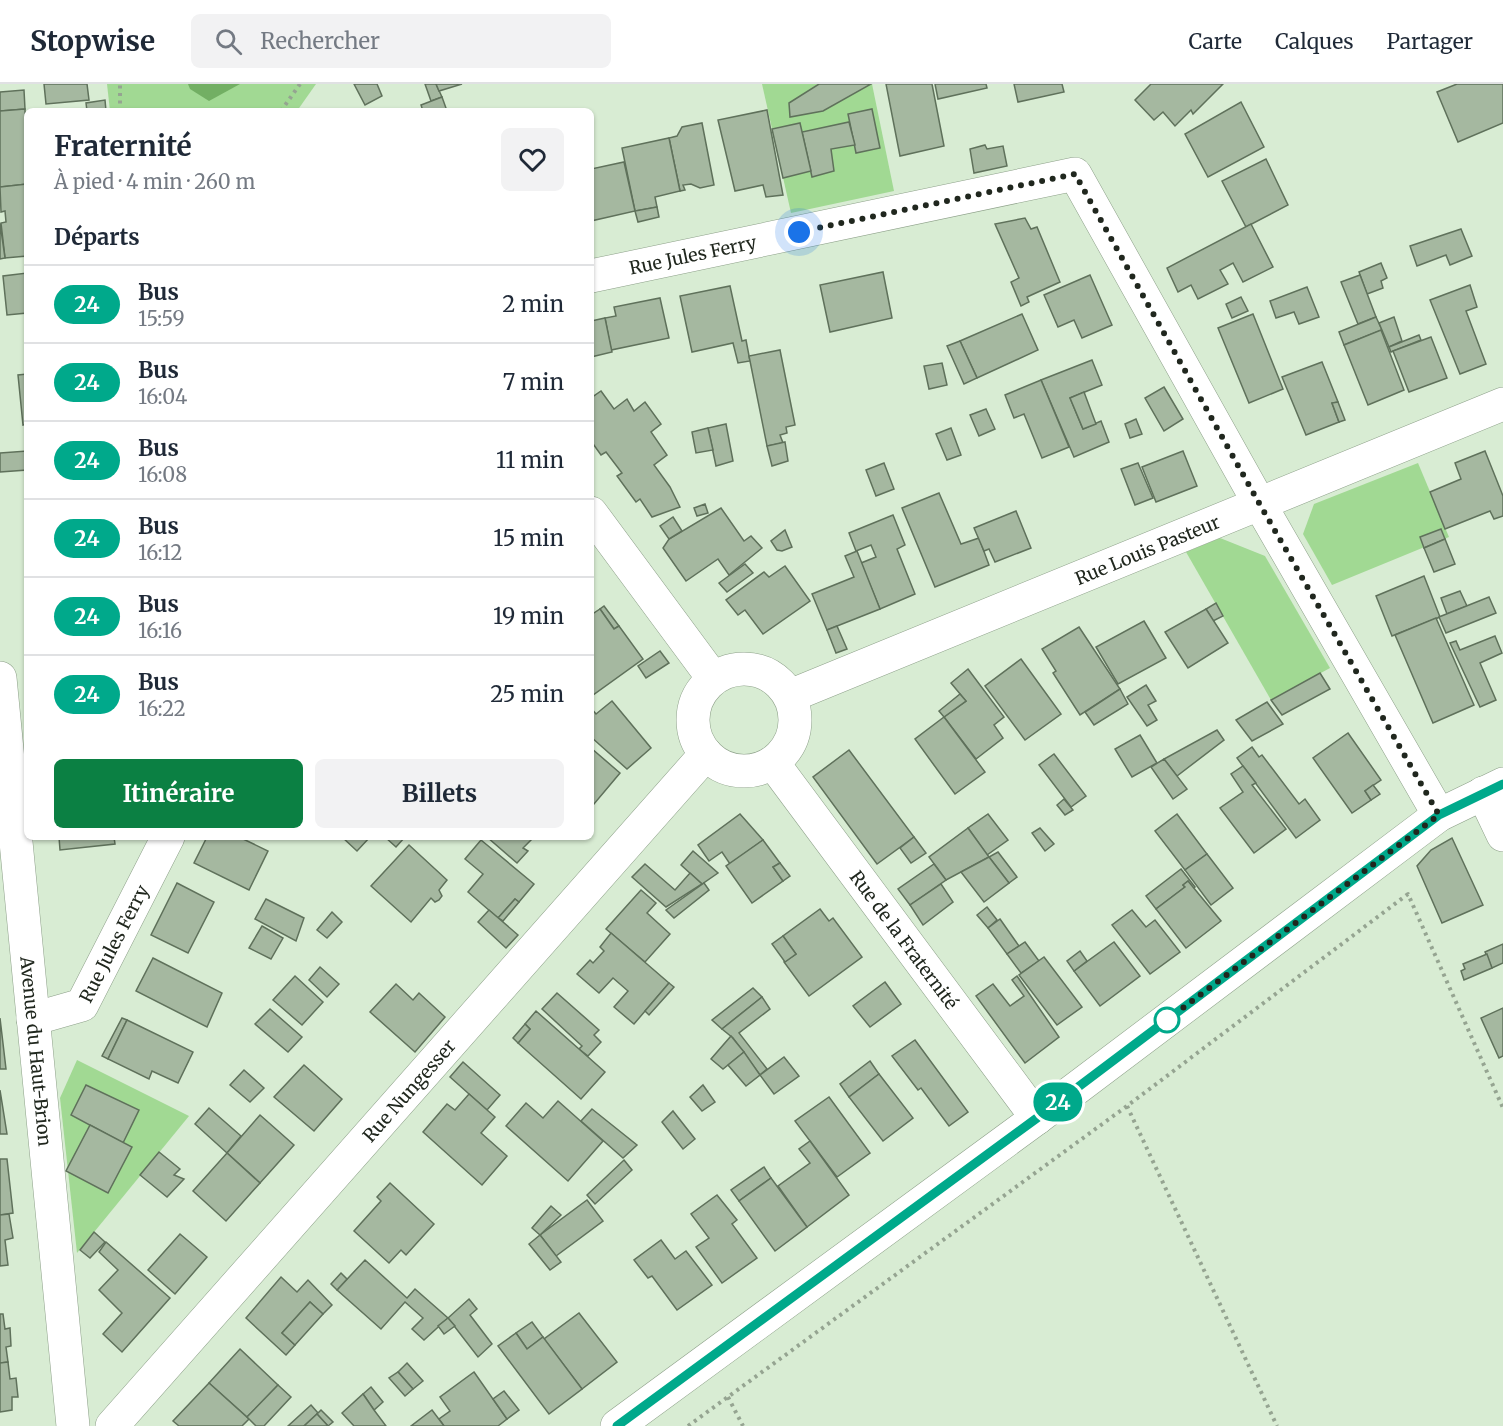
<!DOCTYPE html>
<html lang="fr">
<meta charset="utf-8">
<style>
:root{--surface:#fff;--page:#f2f2f3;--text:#1f2937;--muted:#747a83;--line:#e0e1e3;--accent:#0b8043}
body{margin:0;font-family:Merriweather,serif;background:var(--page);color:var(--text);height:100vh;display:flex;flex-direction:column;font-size:22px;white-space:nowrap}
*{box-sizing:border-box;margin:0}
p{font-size:20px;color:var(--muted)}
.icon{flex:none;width:33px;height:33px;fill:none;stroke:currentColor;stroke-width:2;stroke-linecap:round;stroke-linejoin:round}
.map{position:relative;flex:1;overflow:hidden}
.details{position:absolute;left:24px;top:24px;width:570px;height:732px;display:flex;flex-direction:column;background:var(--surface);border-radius:9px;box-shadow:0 2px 4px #0004}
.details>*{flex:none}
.badge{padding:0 12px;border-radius:20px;font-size:21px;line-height:39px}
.you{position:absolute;width:30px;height:30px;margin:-15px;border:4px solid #fff;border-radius:50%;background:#1a73e8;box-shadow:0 0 0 9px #1a73e833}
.map>.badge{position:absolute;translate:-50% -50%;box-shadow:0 0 0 3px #fff}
h2{padding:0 30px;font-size:22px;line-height:54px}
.round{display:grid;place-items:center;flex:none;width:63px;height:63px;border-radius:9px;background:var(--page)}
.summary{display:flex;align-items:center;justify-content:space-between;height:102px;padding:0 30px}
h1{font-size:28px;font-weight:700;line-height:45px}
.cta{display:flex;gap:12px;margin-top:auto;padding:12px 30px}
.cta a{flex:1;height:69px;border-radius:9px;background:var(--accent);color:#fff;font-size:24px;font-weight:700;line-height:69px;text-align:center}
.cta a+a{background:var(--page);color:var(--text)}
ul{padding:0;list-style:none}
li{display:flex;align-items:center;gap:18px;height:78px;padding:0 30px;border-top:2px solid var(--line)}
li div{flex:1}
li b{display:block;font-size:22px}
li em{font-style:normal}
li .badge{min-width:66px;font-weight:700;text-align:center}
header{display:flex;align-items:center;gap:36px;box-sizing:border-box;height:84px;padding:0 30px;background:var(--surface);border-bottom:2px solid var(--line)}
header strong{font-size:28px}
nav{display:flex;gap:33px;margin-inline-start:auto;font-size:21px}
.search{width:420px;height:54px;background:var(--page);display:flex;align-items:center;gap:15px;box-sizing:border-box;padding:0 21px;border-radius:9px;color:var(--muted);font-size:22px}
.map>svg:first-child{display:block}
</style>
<header>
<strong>Stopwise</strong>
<div class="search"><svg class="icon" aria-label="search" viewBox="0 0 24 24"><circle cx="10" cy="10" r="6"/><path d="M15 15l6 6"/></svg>Rechercher</div>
<nav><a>Carte</a><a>Calques</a><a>Partager</a></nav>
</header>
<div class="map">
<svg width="1503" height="1342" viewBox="0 0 1503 1342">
<rect width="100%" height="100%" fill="#d8ecd3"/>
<g fill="#a1d993">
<path d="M107,0H316L297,27H110Z"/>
<path d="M762,0H872L894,107L791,129Z"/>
<path d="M1418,379L1449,453L1332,501L1303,450L1314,420Z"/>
<path d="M1220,454L1265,472L1330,584L1271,616L1186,468Z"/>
<path d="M77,976L189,1032L77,1169L60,1014Z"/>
</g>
<path fill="#72af63" d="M188,0H240L209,17L190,5Z"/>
<g fill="#a5b8a0" stroke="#5f715b" stroke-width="1.5">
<path d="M44,0H87L89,16L46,20Z"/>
<path d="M354,0H377L382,12L365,21Z"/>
<path d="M425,0H436L442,13L431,17Z"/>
<path d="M436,0H462L439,7Z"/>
<path d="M819,0H871L823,27L790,33L789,19Z"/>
<path d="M886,0H932L944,62L900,72Z"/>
<path d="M935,0H986L987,4L938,15Z"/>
<path d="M1014,0H1062L1064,8L1018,18Z"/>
<path d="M1151,0H1223L1193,30L1191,26L1175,42L1163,28L1154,36L1135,16Z"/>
<path d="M1457,0H1503V39L1458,58L1437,8Z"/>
<path d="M24,6L25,25L0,27V8Z"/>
<path d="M442,13L447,27H423L421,21Z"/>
<path d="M105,16L106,27H87L86,19Z"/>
<path d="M1241,18L1264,63L1208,93L1185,50Z"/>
<path d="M25,25L27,100L0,103V27Z"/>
<path d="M872,25L880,64L856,69L848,30Z"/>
<path d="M767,26L783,111L766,113L763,101L735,107L718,36Z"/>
<path d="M849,38L855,61L831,65L834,87L812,93L802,48Z"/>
<path d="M702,39L714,101L700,104L691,100L683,101L685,106L680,107L669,54L677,52L682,43Z"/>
<path d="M800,39L811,87L783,94L772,45Z"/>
<path d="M669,54L680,107L655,113L657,123L635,127L622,64Z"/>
<path d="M985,61L987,65L1003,62L1007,82L974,89L970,65Z"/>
<path d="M1266,75L1288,121L1246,143L1222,97Z"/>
<path d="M624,78L635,127L591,137V85Z"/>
<path d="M27,100V172L5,174L1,139L6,138L5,127L1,128L0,103Z"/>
<path d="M657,123L659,133L638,138L635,127Z"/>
<path d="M1025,134L1031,145L1037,143L1060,198L1027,213L1029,218L1021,222L1011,198L1019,194L995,140Z"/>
<path d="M0,139L5,174L0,175Z"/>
<path d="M1251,140L1273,183L1243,198L1233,179L1220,186L1228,200L1198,215L1191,201L1178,208L1167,184Z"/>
<path d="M1461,145L1472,172L1450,181L1446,171L1417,182L1410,162Z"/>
<path d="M1381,179L1387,194L1381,197L1383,204L1367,210L1359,188Z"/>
<path d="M883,188L892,234L830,248L820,201Z"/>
<path d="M27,189V229L7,231L3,192Z"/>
<path d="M1090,191L1112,241L1082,254L1074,236L1058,243L1044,211Z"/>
<path d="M1360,191L1376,233L1358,240L1341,198Z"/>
<path d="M1470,201L1477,223L1466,227L1486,280L1460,290L1430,216Z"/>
<path d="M730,202L742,257L746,256L750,277L738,279L733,259L692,268L680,212Z"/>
<path d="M1307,203L1319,233L1299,240L1294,228L1276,234L1270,217Z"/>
<path d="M1241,213L1248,227L1232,234L1226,220Z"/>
<path d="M660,214L669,254L611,266L605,234L616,232L614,223Z"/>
<path d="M1022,230L1038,266L977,294L960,257Z"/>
<path d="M1253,230L1283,305L1249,319L1218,244Z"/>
<path d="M1376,233L1382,246L1344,261L1339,248Z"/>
<path d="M1394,233L1402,257L1389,263L1379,239Z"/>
<path d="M605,234L612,268L591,273V237Z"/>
<path d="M1381,246L1404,306L1368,321L1344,261Z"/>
<path d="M1419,251L1421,256L1391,268L1389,263Z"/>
<path d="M1431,253L1447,294L1409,308L1393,267Z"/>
<path d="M960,257L977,294L964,300L947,262Z"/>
<path d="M780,266L795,341L786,343L787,349L780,351L783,359L767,362L749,272Z"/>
<path d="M1092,276L1102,301L1070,314L1083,345L1101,337L1109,358L1074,373L1041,296Z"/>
<path d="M1322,278L1338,318L1332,319L1339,338L1306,351L1282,293Z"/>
<path d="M942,279L947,301L929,305L924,282Z"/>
<path d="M27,290V340L23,341L18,291Z"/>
<path d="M1041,296L1069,363L1042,374L1024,330L1014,334L1005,311Z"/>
<path d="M1164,303L1183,335L1164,347L1145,314Z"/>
<path d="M601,307L614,325L627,315L634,327L645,318L661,340L651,348L667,371L654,381L670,403L680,423L652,433L640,415L636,418L617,392L622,389L606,368L601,371L591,357V314Z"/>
<path d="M1084,308L1096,340L1083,345L1070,314Z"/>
<path d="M1338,318L1345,336L1339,338L1332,319Z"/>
<path d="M986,325L995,345L979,352L970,331Z"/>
<path d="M1136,335L1142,350L1130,354L1125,340Z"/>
<path d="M726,340L733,377L716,382L708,344Z"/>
<path d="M708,344L713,366L696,369L692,348Z"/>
<path d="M951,344L961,371L947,376L936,350Z"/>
<path d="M785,358L788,377L772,382L767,362Z"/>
<path d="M27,367V386L0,388V369Z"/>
<path d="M1183,367L1197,402L1156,418L1142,383Z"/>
<path d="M1485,367L1503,412V432L1494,435L1490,427L1445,445L1430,408L1461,395L1455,379Z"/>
<path d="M884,379L894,405L876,412L866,386Z"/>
<path d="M1138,379L1153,414L1135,421L1121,385Z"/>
<path d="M939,409L961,460L979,454L989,481L935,503L902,424Z"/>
<path d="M705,420L708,429L697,432L694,424Z"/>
<path d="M721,424L744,457L751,452L762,464L729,491L718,475L686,497L663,464L669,455Z"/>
<path d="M1016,427L1031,464L995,478L989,465L984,467L974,444Z"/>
<path d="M893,431L905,461L897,465L915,510L880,525L861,479L876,473L871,461L856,467L849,449Z"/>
<path d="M673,433L682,447L669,455L660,442Z"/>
<path d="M1441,445L1445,455L1424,464L1420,453Z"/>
<path d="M785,446L792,463L782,467L777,466L771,457Z"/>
<path d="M1445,455L1455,480L1434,488L1424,464Z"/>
<path d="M857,467L880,525L827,546L812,510L854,493L845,472Z"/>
<path d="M745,480L753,489L727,508L719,499Z"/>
<path d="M785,482L810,517L763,550L745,526L738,531L726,516L764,488L769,493Z"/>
<path d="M1424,492L1440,533L1392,552L1376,512Z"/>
<path d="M1460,507L1467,522L1447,530L1441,514Z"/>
<path d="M1489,513L1496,529L1446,549L1439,533Z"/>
<path d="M1216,519L1223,532L1213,537L1206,525Z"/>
<path d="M604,522L619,542L614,545L600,525Z"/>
<path d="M600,525L614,545L619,542L643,575L593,611L591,531Z"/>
<path d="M1206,525L1228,559L1188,584L1165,548Z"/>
<path d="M1436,534L1474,621L1433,639L1395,551Z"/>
<path d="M1144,537L1166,574L1118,600L1096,563Z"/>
<path d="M837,542L847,565L836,569L827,546Z"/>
<path d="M1079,543L1120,605L1080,631L1053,589L1056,587L1042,565Z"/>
<path d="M1495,552L1502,569L1480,579L1496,616L1480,623L1450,559L1456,557L1460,566Z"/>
<path d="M660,567L669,579L646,594L638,582Z"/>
<path d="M1021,575L1061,630L1025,656L985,602Z"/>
<path d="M968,585L1004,633L994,641L1003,654L976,675L944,633L966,617L951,599Z"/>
<path d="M1320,589L1330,605L1282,631L1271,616Z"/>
<path d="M1146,601L1156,617L1148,621L1157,636L1147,642L1127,613Z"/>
<path d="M1120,605L1128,620L1094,641L1085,628Z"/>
<path d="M960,610L966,617L944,633L939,627Z"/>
<path d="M612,617L651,664L627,685L591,653V624L596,630Z"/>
<path d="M1267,618L1283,640L1252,657L1236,636Z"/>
<path d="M944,633L985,688L955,710L915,655Z"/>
<path d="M1217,646L1224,656L1177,692L1164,675Z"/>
<path d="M1348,649L1381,696L1365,707L1371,716L1352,729L1313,674Z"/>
<path d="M1140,651L1157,679L1132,693L1115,665Z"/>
<path d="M1252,663L1259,673L1262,671L1299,720L1305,715L1320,736L1296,754L1237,674Z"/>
<path d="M591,664L620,689L594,720L591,717Z"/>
<path d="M849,666L914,753L877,780L813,693Z"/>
<path d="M1054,670L1086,712L1071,723L1039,681Z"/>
<path d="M1164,675L1187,705L1173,715L1151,683Z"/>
<path d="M1243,682L1256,699L1252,701L1286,745L1254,769L1220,724L1243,708L1231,690Z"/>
<path d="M1373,701L1380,710L1371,716L1365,707Z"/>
<path d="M1064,715L1073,726L1065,731L1057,721Z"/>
<path d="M740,730L763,756L730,780L722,768L709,777L698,761Z"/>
<path d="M988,730L1008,756L987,771L968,744Z"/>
<path d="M1177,730L1207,770L1185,786L1155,747Z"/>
<path d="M968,744L989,773L946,796L929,773Z"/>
<path d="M1040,744L1054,760L1045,767L1032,749Z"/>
<path d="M59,753H114L115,760L60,766Z"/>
<path d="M207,753H239L268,767L249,806L194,779Z"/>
<path d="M342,753H370L357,767Z"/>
<path d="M385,753H405L396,763Z"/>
<path d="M487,753H534L523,764L528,767L517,779Z"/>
<path d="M914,753L926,769L911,779L900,764Z"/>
<path d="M1452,754L1483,821L1442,839L1417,782L1431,766Z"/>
<path d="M481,756L534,800L519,818L515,815L498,834L468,808L483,790L465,775Z"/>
<path d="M763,756L780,779L773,783L783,797L752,819L726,782Z"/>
<path d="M409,761L447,796L439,806L442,812L439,816L435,818L431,814L411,838L371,802Z"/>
<path d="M693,767L718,789L702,800L681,781Z"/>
<path d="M998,768L1017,793L1009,799L989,773Z"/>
<path d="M1207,770L1233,804L1211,821L1185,786Z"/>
<path d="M989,773L1009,799L984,818L961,788Z"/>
<path d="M780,779L790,792L783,797L773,783Z"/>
<path d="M645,780L675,806L690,789L702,800L666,823L632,793Z"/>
<path d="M934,780L946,796L910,821L898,805Z"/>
<path d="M1181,785L1195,803L1193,805L1188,797L1183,801L1185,803L1156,825L1146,812Z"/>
<path d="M1188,797L1221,837L1186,864L1156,825L1185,803L1183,801Z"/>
<path d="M177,799L214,818L188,869L151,851Z"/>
<path d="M704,799L709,806L674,834L666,826Z"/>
<path d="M941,800L953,818L923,841L910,821Z"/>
<path d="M641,806L656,819L647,829L670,850L645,878L606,845Z"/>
<path d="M266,815L304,834L296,857L255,835Z"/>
<path d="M515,815L519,818L503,837L498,834Z"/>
<path d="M987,823L997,836L988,844L977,831Z"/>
<path d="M820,825L829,837L833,834L862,873L809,912L784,878L796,870L783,852Z"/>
<path d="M489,826L518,851L506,864L478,838Z"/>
<path d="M1132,826L1146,843L1155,836L1180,868L1150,890L1112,841Z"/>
<path d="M332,828L342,838L327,854L317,846Z"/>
<path d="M1000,835L1019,862L1007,870L988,844Z"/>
<path d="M262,842L283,854L271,875L249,864Z"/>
<path d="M611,849L669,899L634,940L614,923L628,907L613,894L599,909L577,890L590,876L593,879L604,867L600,863Z"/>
<path d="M783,852L796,870L785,878L772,860Z"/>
<path d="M1025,858L1039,877L1021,889L1007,870Z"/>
<path d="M1114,858L1140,892L1100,922L1074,887Z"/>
<path d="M1503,860V879L1492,884L1485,868Z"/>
<path d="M1080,867L1087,877L1074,887L1067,877Z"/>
<path d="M1487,870L1492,884L1464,896L1461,887L1465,885L1463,880Z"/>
<path d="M1044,873L1082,923L1057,941L1019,891Z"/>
<path d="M153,874L222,909L207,943L136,907Z"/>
<path d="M320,883L339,900L327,913L309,896Z"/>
<path d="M295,892L323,918L302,941L273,916Z"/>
<path d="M1017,892L1059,953L1025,979L976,912L993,900L1010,922L1024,912L1012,896Z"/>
<path d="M885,898L901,920L870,943L853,922Z"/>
<path d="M669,899L674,903L649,931L645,927Z"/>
<path d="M396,900L413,916L419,909L445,933L415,968L370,928Z"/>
<path d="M753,904L762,913L722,945L712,936Z"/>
<path d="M557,909L599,946L594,951L601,958L588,972L579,965L582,962L542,925Z"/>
<path d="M762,913L770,925L739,949L767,985L760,991L733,954L722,945Z"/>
<path d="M1503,924V972L1499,974L1481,934Z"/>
<path d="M270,925L302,953L288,968L255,940Z"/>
<path d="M536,927L605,988L581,1015L518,959L530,945L525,940Z"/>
<path d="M0,934L6,985H0Z"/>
<path d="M122,934L127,936L108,975L102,972Z"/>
<path d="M127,936L193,968L178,999L152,987L149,995L108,975Z"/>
<path d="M525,940L530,945L518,959L513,954Z"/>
<path d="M731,952L744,968L723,985L711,975Z"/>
<path d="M915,956L968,1028L949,1042L921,1004L918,1006L892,972Z"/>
<path d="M744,968L760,991L746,1002L728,981Z"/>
<path d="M784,973L799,992L774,1010L760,991Z"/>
<path d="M870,977L879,990L849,1013L840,1000Z"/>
<path d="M463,978L500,1011L487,1026L450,993Z"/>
<path d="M304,981L342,1015L314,1047L274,1013Z"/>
<path d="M244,986L264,1004L250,1018L230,1001Z"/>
<path d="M879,990L913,1034L883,1057L849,1013Z"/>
<path d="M86,1001L139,1026L123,1059L71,1031Z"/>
<path d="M703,1001L715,1018L702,1027L690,1013Z"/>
<path d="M0,1006L7,1050H0Z"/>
<path d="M469,1010L495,1033L481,1049L507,1072L482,1101L423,1048L447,1020L455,1026Z"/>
<path d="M829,1013L870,1069L837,1093L795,1037Z"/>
<path d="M558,1017L603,1057L568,1097L506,1042L526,1019L543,1034Z"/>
<path d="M209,1024L241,1052L227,1069L195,1040Z"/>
<path d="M592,1025L637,1061L623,1074L581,1037Z"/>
<path d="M673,1027L695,1055L683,1065L662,1038Z"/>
<path d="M260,1031L294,1061L260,1099L227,1069Z"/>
<path d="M90,1041L132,1063L108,1109L66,1087Z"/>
<path d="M810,1057L849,1111L807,1143L778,1102L810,1079L799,1065Z"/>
<path d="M159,1068L180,1085L174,1091L184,1095L167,1113L140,1091Z"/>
<path d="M227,1069L260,1099L226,1137L193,1107Z"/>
<path d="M0,1075H7L13,1129L0,1131Z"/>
<path d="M624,1076L632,1086L595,1120L587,1111Z"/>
<path d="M764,1083L771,1094L739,1117L731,1106Z"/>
<path d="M771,1094L807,1143L775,1167L739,1117Z"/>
<path d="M390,1099L434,1140L406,1171L401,1166L389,1179L354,1147L381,1117L377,1113Z"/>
<path d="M717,1111L737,1136L732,1140L757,1174L722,1199L696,1163L709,1154L691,1130Z"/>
<path d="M587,1116L603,1137L556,1172L540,1151Z"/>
<path d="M551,1122L561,1131L540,1151L532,1144Z"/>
<path d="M9,1130L13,1154L5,1156L8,1181L0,1182V1131Z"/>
<path d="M94,1148L105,1158L90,1174L80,1166Z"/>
<path d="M180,1150L207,1173L175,1210L148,1186Z"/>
<path d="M540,1151L561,1178L550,1186L529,1160Z"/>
<path d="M661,1156L675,1175L686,1167L712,1201L677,1226L652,1192L648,1194L634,1176Z"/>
<path d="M106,1158L170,1214L122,1268L103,1250L122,1229L99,1206L118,1186L99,1168Z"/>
<path d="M365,1176L407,1214L415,1205L448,1234L424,1256L412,1245L423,1234L405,1218L381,1245L337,1206Z"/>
<path d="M341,1189L347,1195L337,1206L331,1200Z"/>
<path d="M281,1193L297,1208L308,1196L332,1221L323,1230L310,1218L282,1249L295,1261L286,1271L246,1234Z"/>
<path d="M469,1215L477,1225L470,1231L492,1260L478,1273L448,1234Z"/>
<path d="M310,1218L323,1230L295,1261L282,1249Z"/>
<path d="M579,1229L617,1278L582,1305L544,1255Z"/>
<path d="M0,1230H3L5,1245L10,1244L11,1262L6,1263L8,1278L0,1279Z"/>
<path d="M448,1234L455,1242L444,1250L438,1242Z"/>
<path d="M532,1238L543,1253L527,1265L516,1249Z"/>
<path d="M516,1249L527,1265L543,1253L582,1305L549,1330L498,1262Z"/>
<path d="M240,1265L278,1301L247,1333L209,1299Z"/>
<path d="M8,1278L10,1295L16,1294L18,1313H12V1326L0,1328V1279Z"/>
<path d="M407,1279L423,1297L413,1305L398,1288Z"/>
<path d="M398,1288L413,1305L405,1312L389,1294Z"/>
<path d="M474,1288L507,1335L498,1342H444L439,1335L450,1327L440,1313Z"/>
<path d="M209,1299L249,1335L242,1342H179L173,1337Z"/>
<path d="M278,1301L291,1313L264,1342H256L247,1333Z"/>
<path d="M371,1303L383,1318L374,1326L363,1310Z"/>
<path d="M504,1307L519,1326L507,1335L493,1315Z"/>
<path d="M363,1310L374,1326L386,1342H354L342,1329Z"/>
<path d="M311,1321L318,1329L304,1342H288Z"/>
<path d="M321,1326L333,1338L328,1342L317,1330Z"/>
<path d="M432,1326L444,1342H411Z"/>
<path d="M317,1330L328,1342H304Z"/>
</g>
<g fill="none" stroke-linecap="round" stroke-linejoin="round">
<defs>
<g id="minor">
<path id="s1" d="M591,192L1075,90L1259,419L1439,731"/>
<path d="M591,429L713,594"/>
<circle cx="744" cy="636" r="51"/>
<path id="s2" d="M0,594L73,1342"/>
<path id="s3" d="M790,612L1503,320"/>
<path id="s4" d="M773,679L1037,1034"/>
<path d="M1483,709L1503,751"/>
<path id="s5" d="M33,935L82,921L168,753"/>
<path id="s6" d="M112,1342L706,670"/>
<path d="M617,1342L1037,1034L1439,731L1503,700"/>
</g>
</defs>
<use href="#minor" stroke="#8da089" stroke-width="34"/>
<g stroke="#95a491" stroke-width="4" stroke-dasharray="3 4.5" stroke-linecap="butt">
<path d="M120,27V0"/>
<path d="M281,27L300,0"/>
<path d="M1127,1022L1277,1342"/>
<path d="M728,1313L743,1342"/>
<path d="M688,1342L1127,1022L1408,810L1503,1024"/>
</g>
<use href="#minor" stroke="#fff" stroke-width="33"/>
</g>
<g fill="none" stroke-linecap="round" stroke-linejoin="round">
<defs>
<path id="line" d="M617,1342L1037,1034L1439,731L1503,700"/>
</defs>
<use href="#line" stroke="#fff" stroke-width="14"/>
<use href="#line" stroke="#00a98b" stroke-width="9"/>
<path stroke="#20271e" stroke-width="6" stroke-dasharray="0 10.8" d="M799,148L1075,90L1259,419L1439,731L1167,936"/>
</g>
<circle fill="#fff" stroke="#00a98b" stroke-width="3" cx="1167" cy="936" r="12"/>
<g text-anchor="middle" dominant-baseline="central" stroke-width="6" stroke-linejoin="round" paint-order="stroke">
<g font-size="18" fill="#20271e" stroke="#d8ecd3">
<text stroke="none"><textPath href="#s1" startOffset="104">Rue Jules Ferry</textPath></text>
<text stroke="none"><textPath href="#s3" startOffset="386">Rue Louis Pasteur</textPath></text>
<text stroke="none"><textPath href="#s4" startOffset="220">Rue de la Fraternité</textPath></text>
<text stroke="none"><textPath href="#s5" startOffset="120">Rue Jules Ferry</textPath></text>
<text stroke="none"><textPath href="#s2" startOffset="375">Avenue du Haut-Brion</textPath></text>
<text stroke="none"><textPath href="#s6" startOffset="448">Rue Nungesser</textPath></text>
</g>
</g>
</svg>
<div class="you" style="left:799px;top:148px"></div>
<b class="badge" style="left:1058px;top:1018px;background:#00a98b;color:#fff">24</b>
<section class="details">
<div class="summary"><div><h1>Fraternité</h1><p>À pied · 4 min · 260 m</p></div><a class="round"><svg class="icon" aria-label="heart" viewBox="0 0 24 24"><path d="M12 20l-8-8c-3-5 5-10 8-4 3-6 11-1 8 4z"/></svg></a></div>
<h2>Départs</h2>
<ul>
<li><span class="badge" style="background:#00a98b;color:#fff">24</span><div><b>Bus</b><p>15:59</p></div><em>2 min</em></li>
<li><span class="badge" style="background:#00a98b;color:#fff">24</span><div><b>Bus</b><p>16:04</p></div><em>7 min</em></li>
<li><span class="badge" style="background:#00a98b;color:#fff">24</span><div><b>Bus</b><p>16:08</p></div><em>11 min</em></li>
<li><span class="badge" style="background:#00a98b;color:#fff">24</span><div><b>Bus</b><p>16:12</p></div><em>15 min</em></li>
<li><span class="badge" style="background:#00a98b;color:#fff">24</span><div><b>Bus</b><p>16:16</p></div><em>19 min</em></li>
<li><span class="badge" style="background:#00a98b;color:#fff">24</span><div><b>Bus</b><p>16:22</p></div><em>25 min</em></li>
</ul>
<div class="cta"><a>Itinéraire</a><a>Billets</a></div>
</section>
</div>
